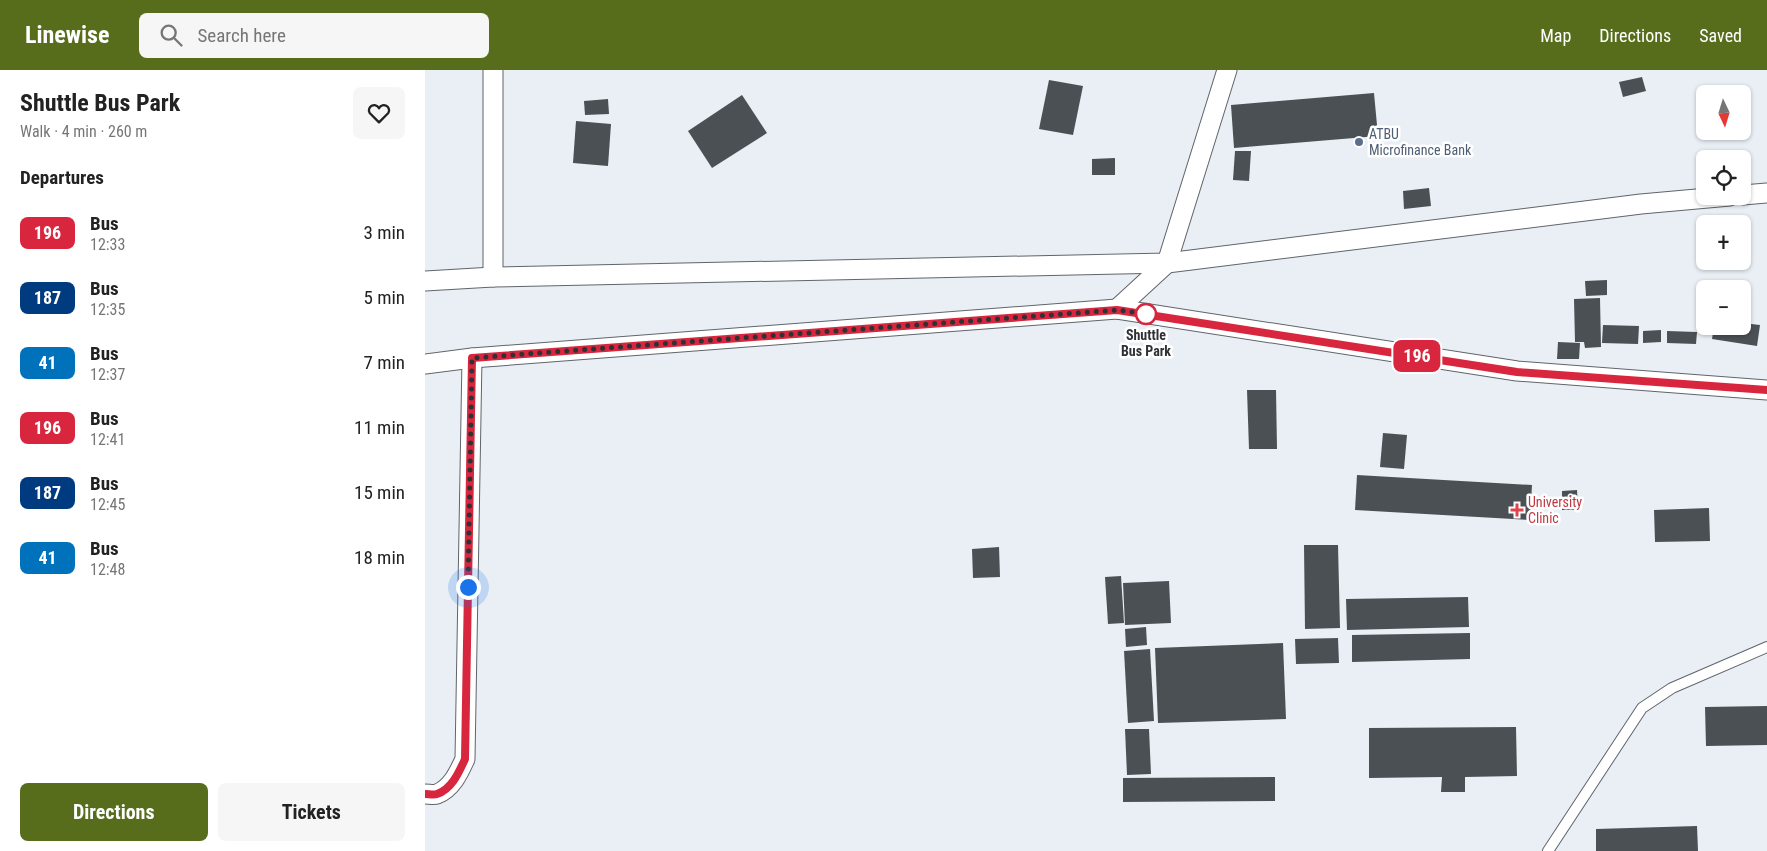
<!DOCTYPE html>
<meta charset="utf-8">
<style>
:root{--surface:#fff;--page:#f6f6f6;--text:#222;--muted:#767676;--accent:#576d1c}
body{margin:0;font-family:"Roboto Condensed",sans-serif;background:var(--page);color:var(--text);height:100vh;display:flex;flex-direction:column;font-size:19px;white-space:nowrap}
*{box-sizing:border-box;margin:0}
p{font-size:16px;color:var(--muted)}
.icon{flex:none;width:28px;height:28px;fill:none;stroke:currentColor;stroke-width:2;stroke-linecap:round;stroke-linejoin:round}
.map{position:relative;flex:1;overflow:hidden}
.sheet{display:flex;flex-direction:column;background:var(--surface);width:425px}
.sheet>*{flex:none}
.badge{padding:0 10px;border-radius:8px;font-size:18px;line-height:32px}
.needle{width:32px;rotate:176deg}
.buttons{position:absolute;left:1271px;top:15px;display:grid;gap:10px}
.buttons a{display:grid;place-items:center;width:55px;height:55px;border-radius:8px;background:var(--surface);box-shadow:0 1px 4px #0004;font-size:25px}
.you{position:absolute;width:25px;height:25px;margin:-12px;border:4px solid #fff;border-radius:50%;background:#1a73e8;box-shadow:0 0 0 8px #1a73e833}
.map>.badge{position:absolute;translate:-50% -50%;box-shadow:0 0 0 2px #fff}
h2{padding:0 20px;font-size:19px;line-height:45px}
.round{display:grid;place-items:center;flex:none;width:52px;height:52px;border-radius:8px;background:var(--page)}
.summary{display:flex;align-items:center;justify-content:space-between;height:85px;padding:0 20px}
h1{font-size:24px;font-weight:700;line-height:38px}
.button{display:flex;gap:10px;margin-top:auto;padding:10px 20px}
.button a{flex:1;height:58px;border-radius:8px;background:var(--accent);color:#fff;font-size:20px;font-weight:700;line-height:58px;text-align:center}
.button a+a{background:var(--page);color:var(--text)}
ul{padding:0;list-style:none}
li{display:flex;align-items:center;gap:15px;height:65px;padding:0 20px}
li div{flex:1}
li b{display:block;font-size:19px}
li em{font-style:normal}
li .badge{min-width:55px;font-weight:700;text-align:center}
header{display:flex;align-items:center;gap:30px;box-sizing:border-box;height:70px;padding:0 25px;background:var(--accent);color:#fff}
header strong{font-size:24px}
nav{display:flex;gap:28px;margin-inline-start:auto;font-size:18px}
.search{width:350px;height:45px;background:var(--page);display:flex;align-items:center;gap:12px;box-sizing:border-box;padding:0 18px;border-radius:8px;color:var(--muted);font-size:19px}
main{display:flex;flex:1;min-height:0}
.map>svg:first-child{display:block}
</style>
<header>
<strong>Linewise</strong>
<div class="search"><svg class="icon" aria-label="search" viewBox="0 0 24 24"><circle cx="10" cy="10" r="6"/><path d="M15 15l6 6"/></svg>Search here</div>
<nav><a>Map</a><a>Directions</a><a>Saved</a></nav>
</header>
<main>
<section class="sheet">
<div class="summary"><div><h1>Shuttle Bus Park</h1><p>Walk · 4 min · 260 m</p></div><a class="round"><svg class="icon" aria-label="heart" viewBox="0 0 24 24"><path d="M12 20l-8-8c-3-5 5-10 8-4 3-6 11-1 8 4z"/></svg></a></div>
<h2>Departures</h2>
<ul>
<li><span class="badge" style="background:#d7263d;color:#fff">196</span><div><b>Bus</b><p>12:33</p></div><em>3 min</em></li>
<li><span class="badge" style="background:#003b80;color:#fff">187</span><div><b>Bus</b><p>12:35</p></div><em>5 min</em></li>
<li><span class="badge" style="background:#0072bc;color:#fff">41</span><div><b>Bus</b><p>12:37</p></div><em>7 min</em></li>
<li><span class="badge" style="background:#d7263d;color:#fff">196</span><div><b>Bus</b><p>12:41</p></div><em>11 min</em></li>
<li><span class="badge" style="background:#003b80;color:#fff">187</span><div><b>Bus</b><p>12:45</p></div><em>15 min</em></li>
<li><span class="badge" style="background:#0072bc;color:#fff">41</span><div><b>Bus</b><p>12:48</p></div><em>18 min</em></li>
</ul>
<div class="button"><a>Directions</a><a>Tickets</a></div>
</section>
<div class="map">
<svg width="1342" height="781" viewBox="0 0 1342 781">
<rect width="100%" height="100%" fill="#e9eff5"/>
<g fill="#4b5055">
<path d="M1217,7L1221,21L1198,27L1194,12Z"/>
<path d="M624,10L658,16L648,65L614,59Z"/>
<path d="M949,23L953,66L809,78L806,35Z"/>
<path d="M317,25L342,63L287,98L263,61Z"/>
<path d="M183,29L184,44L160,45L159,31Z"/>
<path d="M151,51L186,54L183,96L148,93Z"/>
<path d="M810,81H826L824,111L808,110Z"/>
<path d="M690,88V105H667V89Z"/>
<path d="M1004,118L1006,136L979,139L978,121Z"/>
<path d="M1182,210V225L1161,226L1160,211Z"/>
<path d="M1175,228L1176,277L1160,278L1159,272H1150L1149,229Z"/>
<path d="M1318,253L1335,255L1332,276L1287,269L1289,256H1318Z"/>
<path d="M1178,255L1214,256L1213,274L1177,273Z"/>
<path d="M1236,260V272L1218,273V261Z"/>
<path d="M1242,261L1272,262L1271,274L1242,273Z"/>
<path d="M1133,272L1155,273L1154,289H1132Z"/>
<path d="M822,320H851L852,379H824Z"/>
<path d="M958,363L982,365L979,399L955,397Z"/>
<path d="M932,405L1107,415L1105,450L930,440Z"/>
<path d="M1152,420L1153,440H1137V421Z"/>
<path d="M1284,438L1285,471L1230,472L1229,440Z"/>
<path d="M879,475H913L915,558L880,559Z"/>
<path d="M574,477L575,507L548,508L547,479Z"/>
<path d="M696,506L699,553L683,554L680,507Z"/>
<path d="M744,511L746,553L700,555L698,513Z"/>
<path d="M1043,527L1044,557L922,560L921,529Z"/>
<path d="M721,557L722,575L701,577L700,559Z"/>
<path d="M1045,563V589L927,592V565Z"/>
<path d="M913,568L914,593L871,594L870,569Z"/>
<path d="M858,573L861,649L733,653L730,578Z"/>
<path d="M725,579L729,651L703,653L699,581Z"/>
<path d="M1342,636V675L1281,676L1280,637Z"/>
<path d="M1091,657L1092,706L1040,707V722H1016L1017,707L944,708V658Z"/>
<path d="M700,659H724L726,704L702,705Z"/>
<path d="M850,707V731L698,732V708Z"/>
<path d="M1272,756L1273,781H1171V759Z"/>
</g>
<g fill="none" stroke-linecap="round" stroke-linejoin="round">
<defs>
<path id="lane" d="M1123,781L1217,638L1247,618L1342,577"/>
<g id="street">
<path d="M1318,125L1342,123"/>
<path d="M68,207V0"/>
<path d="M0,211L68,207L742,193L1216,134L1305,126"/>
<path d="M692,239L742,193L802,0"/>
<path d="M0,294L47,288L692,239L1092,301L1342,320"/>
<path d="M0,724C4,724 9,725 12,724C27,718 34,702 40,689L47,288"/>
</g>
</defs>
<use href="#lane" stroke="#5f656a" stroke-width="12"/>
<use href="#street" stroke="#5f656a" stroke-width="21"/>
<use href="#lane" stroke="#fff" stroke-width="10"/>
<use href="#street" stroke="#fff" stroke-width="19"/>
</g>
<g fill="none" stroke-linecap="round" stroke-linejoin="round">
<defs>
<path id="line" d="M0,724C4,724 9,725 12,724C27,719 34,702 40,689L47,288L692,240L1092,302L1342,320"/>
</defs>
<use href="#line" stroke="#fff" stroke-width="11"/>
<use href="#line" stroke="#d7263d" stroke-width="8"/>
<path stroke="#2f3134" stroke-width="5" stroke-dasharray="0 9" d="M43,517L47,288L692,240L730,245L721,244"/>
</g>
<circle fill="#5c6f8a" stroke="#fff" stroke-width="2" cx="934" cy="72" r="5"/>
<circle fill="#fff" stroke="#d7263d" stroke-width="2.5" cx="721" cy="244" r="10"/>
<path fill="#e0444e" stroke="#fff" stroke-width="2" d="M1089.5 432.5h5v5h5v5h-5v5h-5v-5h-5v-5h5z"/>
<g text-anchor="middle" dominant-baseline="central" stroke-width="5" stroke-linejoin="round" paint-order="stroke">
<g font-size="14" fill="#4e5e75" stroke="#fff" text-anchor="start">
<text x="944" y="64">ATBU<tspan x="944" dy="16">Microfinance Bank</tspan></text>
</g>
<g font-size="14" font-weight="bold" fill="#2f3134" stroke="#fff">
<text x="721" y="265">Shuttle<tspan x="721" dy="16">Bus Park</tspan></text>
</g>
<g font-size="14" fill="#be3a42" stroke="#fff" text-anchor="start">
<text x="1103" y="432">University<tspan x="1103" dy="16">Clinic</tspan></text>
</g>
</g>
</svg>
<div class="buttons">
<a><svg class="needle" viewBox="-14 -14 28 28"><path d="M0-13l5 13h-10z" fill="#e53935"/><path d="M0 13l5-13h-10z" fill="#767676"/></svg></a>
<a><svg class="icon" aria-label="locate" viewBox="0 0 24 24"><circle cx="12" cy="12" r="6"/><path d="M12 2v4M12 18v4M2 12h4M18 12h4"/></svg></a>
<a>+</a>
<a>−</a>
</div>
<div class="you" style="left:43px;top:517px"></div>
<b class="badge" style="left:992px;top:286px;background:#d7263d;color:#fff">196</b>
</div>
</main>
